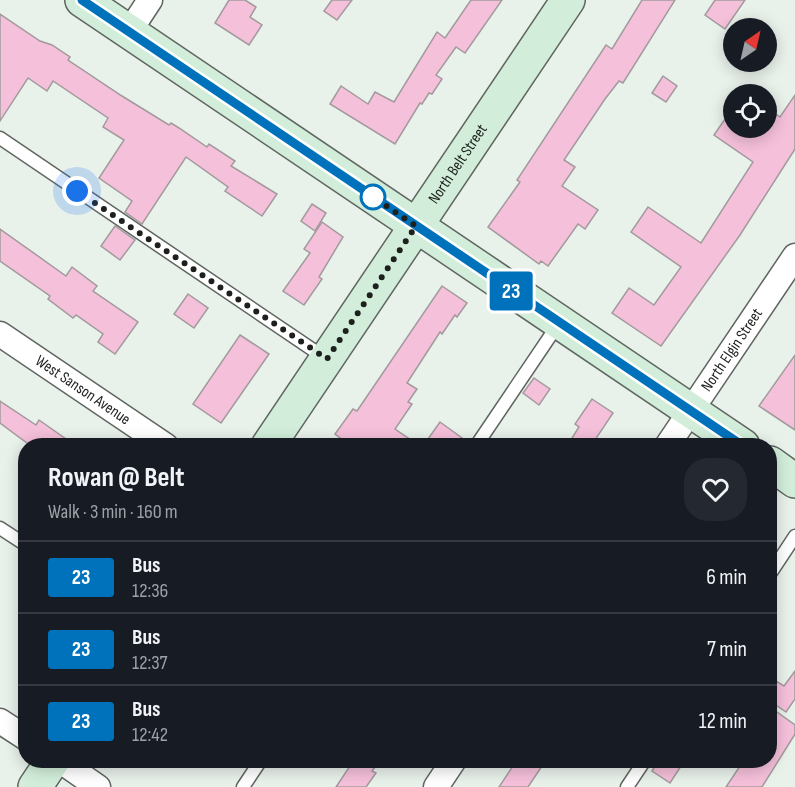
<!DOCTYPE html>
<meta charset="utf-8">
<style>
:root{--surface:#171b24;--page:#242831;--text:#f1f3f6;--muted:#9ea1a6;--line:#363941}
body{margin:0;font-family:"Sofia Sans Condensed",sans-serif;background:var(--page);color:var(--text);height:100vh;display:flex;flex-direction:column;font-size:22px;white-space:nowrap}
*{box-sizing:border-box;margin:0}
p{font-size:20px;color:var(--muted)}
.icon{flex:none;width:33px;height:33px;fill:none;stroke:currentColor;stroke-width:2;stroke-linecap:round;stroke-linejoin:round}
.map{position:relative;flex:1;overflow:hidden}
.panel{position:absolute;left:18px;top:438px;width:759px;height:330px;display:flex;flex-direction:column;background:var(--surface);border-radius:24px;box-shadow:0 3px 15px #0003}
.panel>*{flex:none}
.badge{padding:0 12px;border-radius:4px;font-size:21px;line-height:39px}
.needle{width:39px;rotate:34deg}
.fabs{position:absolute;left:723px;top:18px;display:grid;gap:12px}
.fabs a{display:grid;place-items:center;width:54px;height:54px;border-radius:50%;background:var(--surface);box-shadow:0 3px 15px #0003;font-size:30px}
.you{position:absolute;width:30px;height:30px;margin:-15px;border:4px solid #fff;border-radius:50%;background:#1a73e8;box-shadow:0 0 0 9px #1a73e833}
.map>.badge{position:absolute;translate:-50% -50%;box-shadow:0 0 0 3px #fff}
.round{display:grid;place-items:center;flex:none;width:63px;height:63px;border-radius:24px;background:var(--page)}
.summary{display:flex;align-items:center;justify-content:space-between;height:102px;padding:0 30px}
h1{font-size:28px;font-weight:700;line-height:45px}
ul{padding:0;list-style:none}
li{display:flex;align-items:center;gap:18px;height:72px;padding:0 30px;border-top:2px solid var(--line)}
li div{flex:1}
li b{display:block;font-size:22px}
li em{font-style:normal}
li .badge{min-width:66px;font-weight:700;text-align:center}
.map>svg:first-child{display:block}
</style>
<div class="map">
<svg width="795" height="787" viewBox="0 0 795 787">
<rect width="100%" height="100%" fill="#e9f1eb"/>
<g fill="#f5c0da" stroke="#a29a9d" stroke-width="1.5">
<path d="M229,0H245L256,7L250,17L262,25L249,45L215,23Z"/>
<path d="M332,0H352L337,20L324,11Z"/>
<path d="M471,0H502L465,53L456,47L436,75L442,79L432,94L429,93L422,104L420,103L395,144L330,104L341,86L368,104L375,92L394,102L437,32L445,38Z"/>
<path d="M642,0H675L623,83L619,81L605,99L564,160L575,167L562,186L598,210L585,229L578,224L548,266L541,261L539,264L488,227L520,182L517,180L606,45L612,49Z"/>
<path d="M715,0H745L725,29L705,15Z"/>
<path d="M0,14L40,41L52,45L70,57L68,60L122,96L169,125L171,123L179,128L207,147L209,144L235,161L231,166L277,194L262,216L225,191L228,187L186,157L142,224L125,212L132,201L99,178L124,140L103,127L108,118L53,81L47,91L28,78L0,121Z"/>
<path d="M663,76L677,86L666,102L652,93Z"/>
<path d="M795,95V149L740,235L661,346L612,313L629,288L654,305L681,267L631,232L648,207L701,243L753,162L714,135L727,116L734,121V128H766V107L780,117Z"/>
<path d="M312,204L326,213L315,231L301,221Z"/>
<path d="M322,222L343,237L319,277L322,279L304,305L283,291L310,253L304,249Z"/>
<path d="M115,226L135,240L120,260L101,246Z"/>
<path d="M0,229L66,276L72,267L97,286L93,291L138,322L115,354L98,342L103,334L76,315L73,318L48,299L50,296L0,261Z"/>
<path d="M442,286L467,303L457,317L455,315L442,334L440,332L407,383L417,389L408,402L412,404L395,429L420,446H351L335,434L353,409L357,411Z"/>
<path d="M188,294L208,308L194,328L174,314Z"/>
<path d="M240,335L269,354L221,423L193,404Z"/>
<path d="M795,355V430L759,406Z"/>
<path d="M534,378L550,389L539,405L523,393Z"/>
<path d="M592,399L613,413L591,446H567L579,427L575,424Z"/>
<path d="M0,401L36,425L39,420L76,446H31L0,423Z"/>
<path d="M440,422L469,443L468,446H423Z"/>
<path d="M795,671V699L786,712L770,701V690L776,681L784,686Z"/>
<path d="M777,712L795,725V734L762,787H726L744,760H770V723Z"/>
<path d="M354,760H367L376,766L372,771L376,773L366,787H336Z"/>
<path d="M517,760H546L528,787H499Z"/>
<path d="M659,760H685L670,783L652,771Z"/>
</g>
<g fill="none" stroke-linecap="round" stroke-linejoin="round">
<defs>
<g id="lane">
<path d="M0,138L325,358"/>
<path d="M476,446L559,323"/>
<path d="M0,528L26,545"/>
<path d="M770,574L795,536"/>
<path d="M243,787L261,760"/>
<path d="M627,787L645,760"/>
</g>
<g id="street">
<path d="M129,32L150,0"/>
<path id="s1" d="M0,334L166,446"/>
<path id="s2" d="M667,446L795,256"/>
<path d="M0,721L26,738"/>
<path d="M59,760L98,787"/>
<path d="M436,787L454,760"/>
</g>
<g id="secondary">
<path d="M82,0L743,446"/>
<path id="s3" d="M268,446L568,0"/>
<path d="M770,463L795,481"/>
<path d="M35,787L53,760"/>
</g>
</defs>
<use href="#lane" stroke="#5f6560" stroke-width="15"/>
<use href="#street" stroke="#5f6560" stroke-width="27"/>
<use href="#secondary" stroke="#5f6560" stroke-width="36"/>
<use href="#lane" stroke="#fff" stroke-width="12"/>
<use href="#street" stroke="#fff" stroke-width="24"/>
<use href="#secondary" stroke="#d2eeda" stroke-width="33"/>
</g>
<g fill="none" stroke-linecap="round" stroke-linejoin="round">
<defs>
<path id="line" d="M82,0L743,446"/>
</defs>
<use href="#line" stroke="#fff" stroke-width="14"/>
<use href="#line" stroke="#0072bc" stroke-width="9"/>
<path stroke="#1d201d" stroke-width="6" stroke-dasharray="0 10.8" d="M77,191L327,359L416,226L373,197"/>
</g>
<circle fill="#fff" stroke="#0072bc" stroke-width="3" cx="373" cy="197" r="12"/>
<g text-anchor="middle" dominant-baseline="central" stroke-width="4.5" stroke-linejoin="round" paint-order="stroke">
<g font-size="16" fill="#1d201d" stroke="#fff">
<text stroke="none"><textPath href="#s3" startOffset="340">North Belt Street</textPath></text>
<text stroke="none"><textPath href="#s2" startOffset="116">North Elgin Street</textPath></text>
<text stroke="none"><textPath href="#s1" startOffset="100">West Sanson Avenue</textPath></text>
</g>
</g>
</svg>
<div class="fabs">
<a><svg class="needle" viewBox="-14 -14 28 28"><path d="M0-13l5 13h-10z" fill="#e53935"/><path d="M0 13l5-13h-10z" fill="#9ea1a6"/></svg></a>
<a><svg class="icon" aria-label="locate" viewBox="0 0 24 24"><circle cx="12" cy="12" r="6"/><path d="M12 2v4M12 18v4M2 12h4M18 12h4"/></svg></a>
</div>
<div class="you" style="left:77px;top:191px"></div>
<b class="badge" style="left:511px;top:291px;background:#0072bc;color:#fff">23</b>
<section class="panel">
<div class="summary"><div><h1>Rowan @ Belt</h1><p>Walk · 3 min · 160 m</p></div><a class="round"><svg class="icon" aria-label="heart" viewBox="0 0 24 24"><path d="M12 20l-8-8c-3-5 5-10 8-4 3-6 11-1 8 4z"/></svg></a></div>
<ul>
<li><span class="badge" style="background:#0072bc;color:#fff">23</span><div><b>Bus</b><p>12:36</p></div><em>6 min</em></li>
<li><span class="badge" style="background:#0072bc;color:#fff">23</span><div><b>Bus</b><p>12:37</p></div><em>7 min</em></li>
<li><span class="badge" style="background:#0072bc;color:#fff">23</span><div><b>Bus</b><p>12:42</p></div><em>12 min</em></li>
</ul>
</section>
</div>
